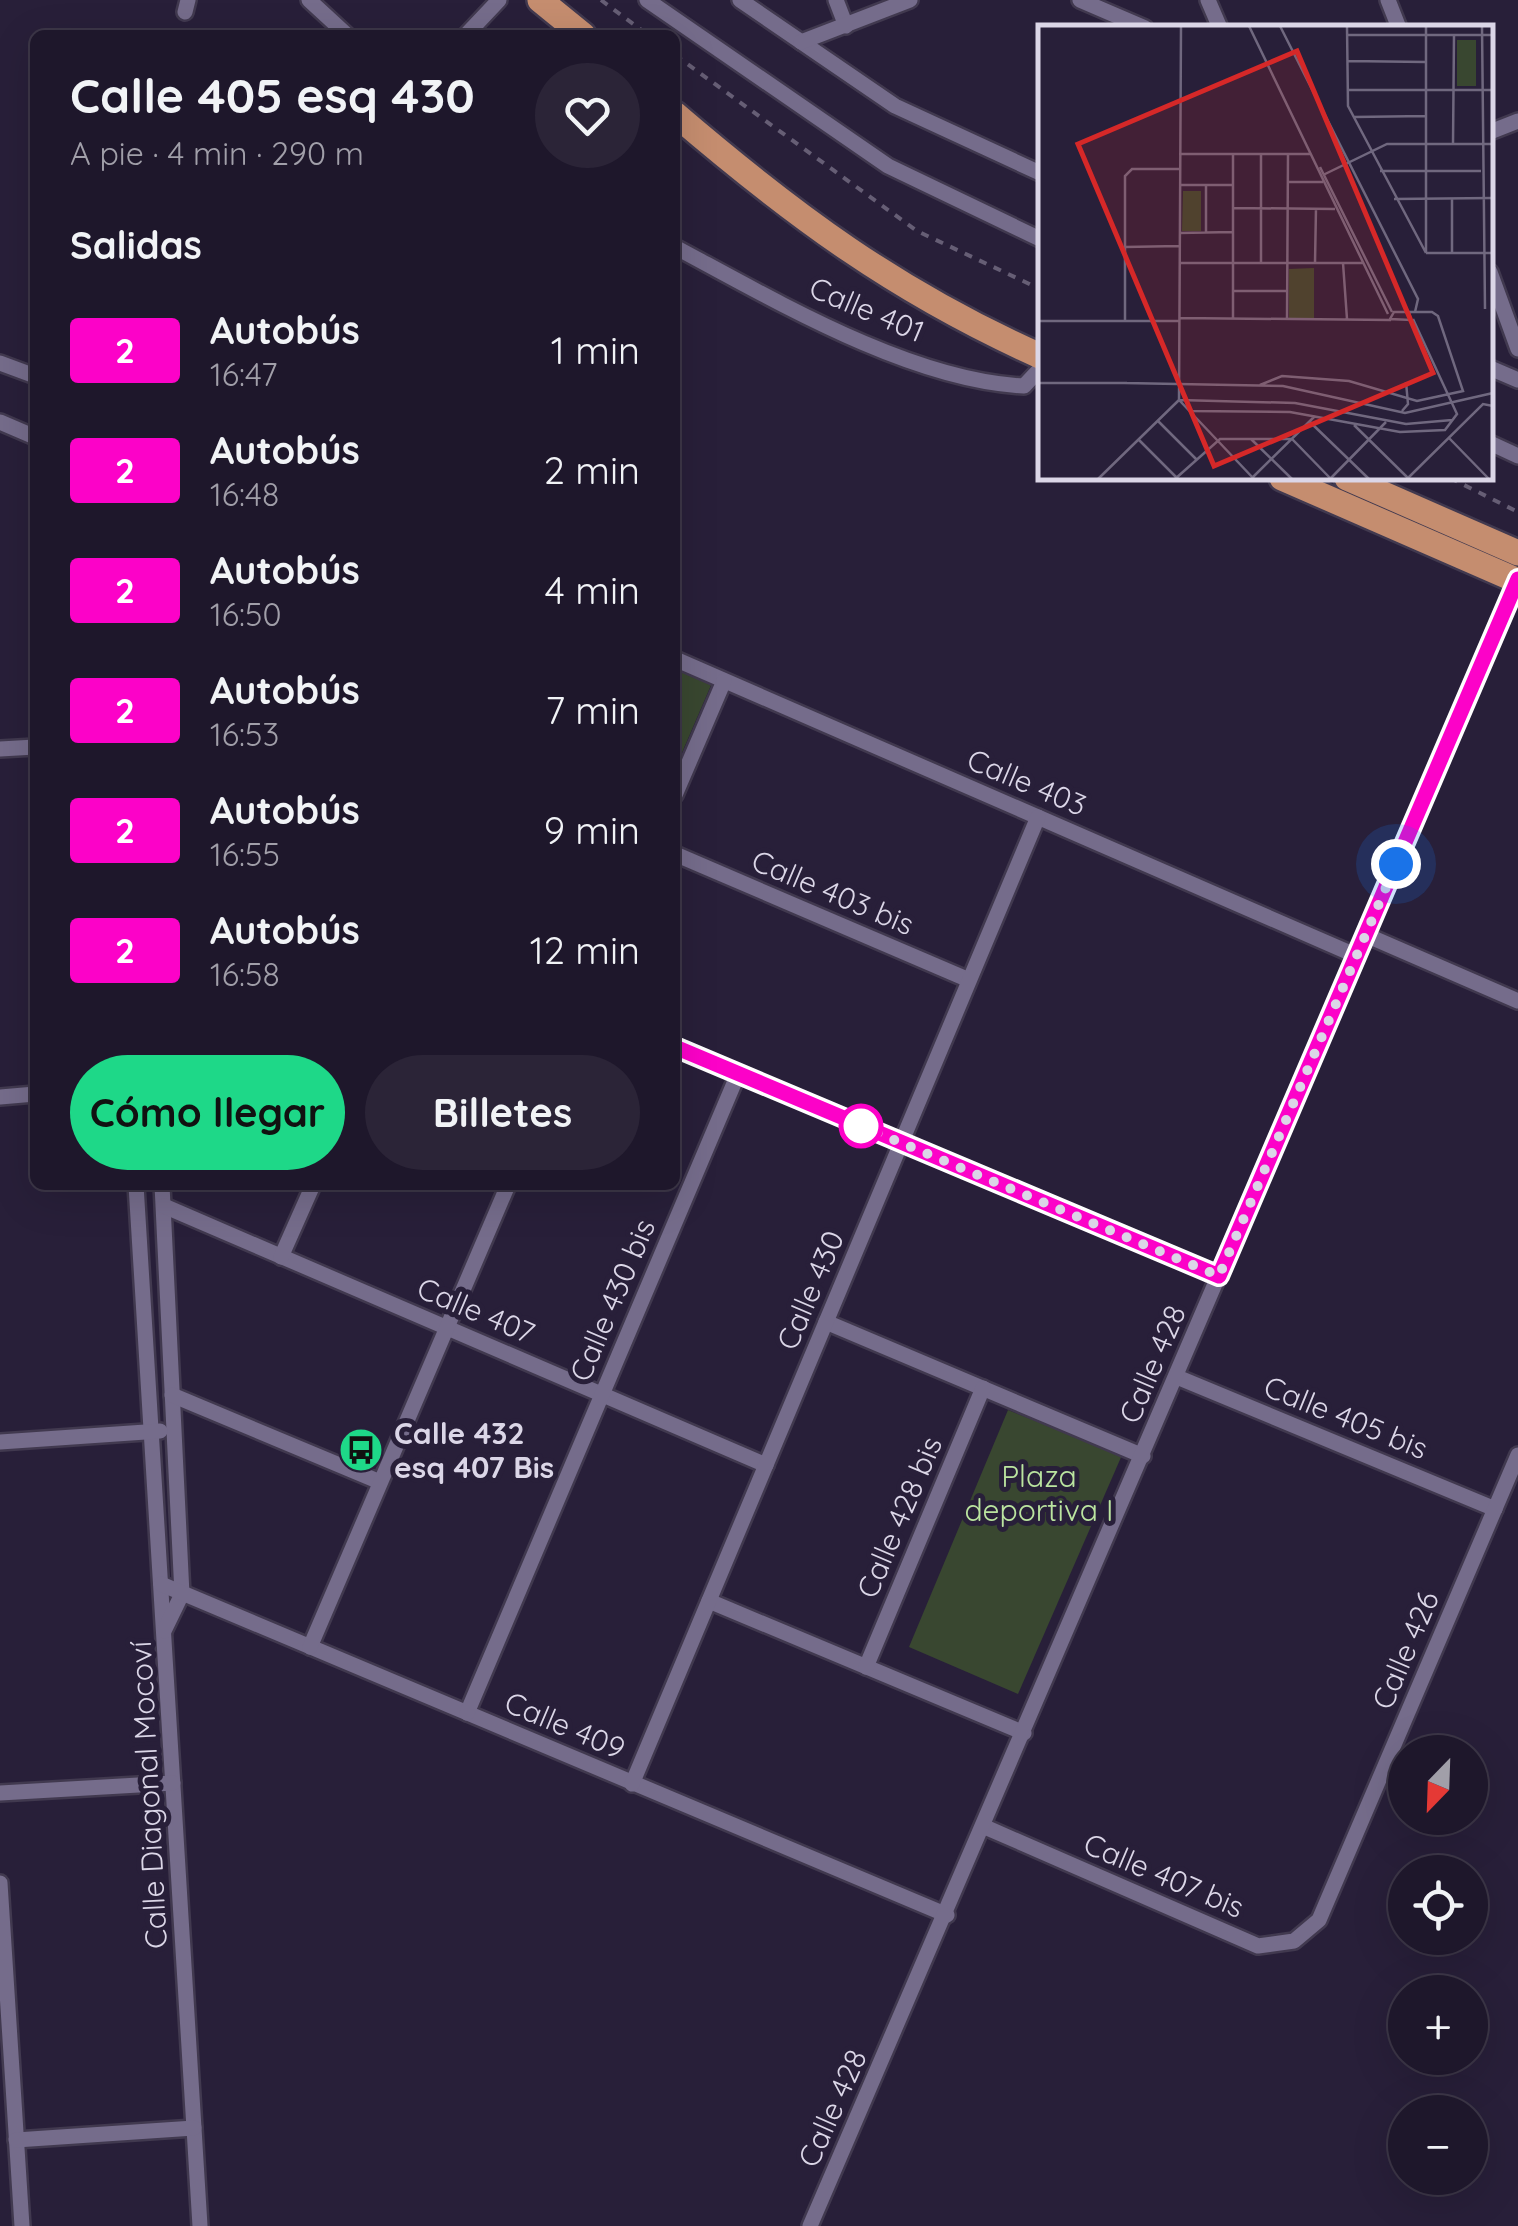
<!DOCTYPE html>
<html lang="es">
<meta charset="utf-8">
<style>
:root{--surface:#1e172b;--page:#2b2437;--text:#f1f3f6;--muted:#a19fa9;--line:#3c3647;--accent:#1ed888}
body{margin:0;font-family:Quicksand,sans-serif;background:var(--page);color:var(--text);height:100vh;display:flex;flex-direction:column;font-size:38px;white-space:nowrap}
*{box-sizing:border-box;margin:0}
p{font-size:32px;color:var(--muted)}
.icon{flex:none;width:55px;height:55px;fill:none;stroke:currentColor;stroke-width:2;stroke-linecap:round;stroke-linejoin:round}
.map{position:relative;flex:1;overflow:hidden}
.sheet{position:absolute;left:30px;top:30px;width:650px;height:1160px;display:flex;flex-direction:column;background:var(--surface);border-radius:15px;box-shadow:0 10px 40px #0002,0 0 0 2px var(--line)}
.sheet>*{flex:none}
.badge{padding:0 20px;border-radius:8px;font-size:35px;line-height:65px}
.needle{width:65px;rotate:203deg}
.controls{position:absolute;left:1388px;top:1735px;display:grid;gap:20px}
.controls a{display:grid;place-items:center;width:100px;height:100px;border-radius:50%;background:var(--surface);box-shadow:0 10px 40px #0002,0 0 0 2px var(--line);font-size:50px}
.you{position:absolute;width:50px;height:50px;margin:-25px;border:8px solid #fff;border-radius:50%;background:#1a73e8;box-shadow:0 0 0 15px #1a73e833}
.map>.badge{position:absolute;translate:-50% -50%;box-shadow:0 0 0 5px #fff}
h2{padding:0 40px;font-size:38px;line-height:90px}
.round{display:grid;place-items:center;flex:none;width:105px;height:105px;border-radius:52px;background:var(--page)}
.head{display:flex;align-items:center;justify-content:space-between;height:170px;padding:0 40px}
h1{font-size:48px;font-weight:700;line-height:75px}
.primary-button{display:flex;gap:20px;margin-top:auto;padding:20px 40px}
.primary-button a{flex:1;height:115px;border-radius:60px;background:var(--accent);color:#111;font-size:40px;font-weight:700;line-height:115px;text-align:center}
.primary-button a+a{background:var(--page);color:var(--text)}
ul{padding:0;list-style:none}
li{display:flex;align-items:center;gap:30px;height:120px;padding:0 40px}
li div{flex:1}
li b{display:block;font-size:38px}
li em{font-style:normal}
li .badge{min-width:110px;font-weight:700;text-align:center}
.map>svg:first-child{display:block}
</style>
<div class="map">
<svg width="1518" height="2226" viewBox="0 0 1518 2226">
<rect width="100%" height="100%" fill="#281f39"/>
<g fill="#394730">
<path d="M675,667L712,683L675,769Z"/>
<path d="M1008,1410L1122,1455L1018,1694L909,1647Z"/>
</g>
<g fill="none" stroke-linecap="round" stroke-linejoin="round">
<defs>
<g id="street">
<path d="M309,0L347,35"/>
<path d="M647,0L888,166L1040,239"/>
<path d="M740,0L895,106L1040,173"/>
<path d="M836,0L846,26"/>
<path d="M1080,0L1145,28"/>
<path d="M1208,0L1220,28"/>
<path d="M1388,0L1399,28"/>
<path d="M185,12L188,0"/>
<path d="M466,35L499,0"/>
<path d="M801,42L910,0"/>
<path d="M1490,132L1518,121"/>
<path d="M675,247C774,300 911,381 1024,386L1040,369"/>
<path d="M1490,272L1518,349"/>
<path d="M0,363L35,376"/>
<path d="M1490,368L1518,380"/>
<path d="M0,422L35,437"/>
<path d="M1490,443L1518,456"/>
<path d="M675,659L1357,956"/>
<path d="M0,749L35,747"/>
<path d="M675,795L724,681"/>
<path d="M675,854L969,980"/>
<path d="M1366,935L1518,1001"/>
<path d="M675,1047L1219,1276"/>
<path d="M0,1097L35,1094"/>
<path d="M136,1185L200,2226"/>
<path d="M162,1185L182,1594L164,1631"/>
<path d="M164,1206L766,1465"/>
<path d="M281,1257L313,1185"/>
<path d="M826,1322L1143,1456"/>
<path d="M1177,1377L1495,1509"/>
<path d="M172,1395L380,1482"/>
<path d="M0,1442L160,1431"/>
<path d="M161,1584L947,1915"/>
<path d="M709,1601L1024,1733"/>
<path d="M310,1647L508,1185"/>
<path d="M866,1667L983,1388"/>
<path d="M467,1713L738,1074"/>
<path d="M632,1784L1038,817"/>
<path d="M0,1793L173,1783"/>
<path d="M985,1827L1258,1946L1294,1941L1319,1920L1518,1455"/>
<path d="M0,1883L22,2226"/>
<path d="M16,2140L194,2128"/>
<path d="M810,2226L1518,579"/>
</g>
<g id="primary">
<path d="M540,0L583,35"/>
<path d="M675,114C794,216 897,292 1040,356"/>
<path d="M1282,478L1518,581"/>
<path d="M1347,478L1518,553"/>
</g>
</defs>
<use href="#street" stroke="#41394f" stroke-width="20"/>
<use href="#primary" stroke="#41394f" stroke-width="30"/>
<g stroke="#665e75" stroke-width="4" stroke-dasharray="8 8" stroke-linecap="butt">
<path d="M601,0L648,35"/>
<path d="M675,55L917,231L1040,289"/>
<path d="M1450,478L1518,512"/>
</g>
<use href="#street" stroke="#756c8b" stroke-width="15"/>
<use href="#primary" stroke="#c58d6f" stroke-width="25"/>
</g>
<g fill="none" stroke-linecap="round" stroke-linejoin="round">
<defs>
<path id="line" d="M675,1047L1219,1276L1518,579"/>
</defs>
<use href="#line" stroke="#fff" stroke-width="22"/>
<use href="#line" stroke="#fc02c8" stroke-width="15"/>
<path stroke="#dbd6e7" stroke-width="10" stroke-dasharray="0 18" d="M861,1126L1219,1276L1396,864"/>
</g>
<defs>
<symbol id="bus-disc" viewBox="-11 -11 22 22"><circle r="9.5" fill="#1ed888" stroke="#281f39"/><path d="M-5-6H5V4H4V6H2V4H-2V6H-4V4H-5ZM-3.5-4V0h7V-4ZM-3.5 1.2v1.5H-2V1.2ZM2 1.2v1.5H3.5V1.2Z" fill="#111"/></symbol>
</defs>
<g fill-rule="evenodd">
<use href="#bus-disc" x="336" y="1425" width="50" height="50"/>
</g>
<circle fill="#fff" stroke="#fc02c8" stroke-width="5" cx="861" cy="1126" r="20"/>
<g text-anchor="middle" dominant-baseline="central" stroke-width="10" stroke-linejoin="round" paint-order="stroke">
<g font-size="30" fill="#dbd6e7" stroke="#281f39">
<text transform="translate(867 309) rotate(23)">Calle 401</text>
<text transform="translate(1027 782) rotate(23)">Calle 403</text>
<text transform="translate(833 892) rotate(23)">Calle 403 bis</text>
<text transform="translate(810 1290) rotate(-67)">Calle 430</text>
<text transform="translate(612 1300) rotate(-67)">Calle 430 bis</text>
<text transform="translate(476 1310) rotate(23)">Calle 407</text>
<text transform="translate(1152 1364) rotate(-67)">Calle 428</text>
<text transform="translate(1346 1417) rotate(22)">Calle 405 bis</text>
<text transform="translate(899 1517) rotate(-67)">Calle 428 bis</text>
<text transform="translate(1405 1650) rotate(-67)">Calle 426</text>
<text transform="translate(565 1725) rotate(23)">Calle 409</text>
<text transform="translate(148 1795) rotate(-93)">Calle Diagonal Mocoví</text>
<text transform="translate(1164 1875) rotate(23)">Calle 407 bis</text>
<text transform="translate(832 2108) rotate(-66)">Calle 428</text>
</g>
<g font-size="30" font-weight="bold" fill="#dbd6e7" stroke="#281f39" text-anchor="start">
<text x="394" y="1433">Calle 432<tspan x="394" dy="34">esq 407 Bis</tspan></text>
</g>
<g font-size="30" fill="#bbe5a0" stroke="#281f39">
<text x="1039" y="1476">Plaza<tspan x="1039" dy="34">deportiva I</tspan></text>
</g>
</g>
<g transform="translate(1038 25)">
<rect width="455" height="455" fill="#281f39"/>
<path d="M419,15H438V61H419ZM145,166H163V206H144ZM276,243V293H251V244Z" fill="#394730"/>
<path fill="none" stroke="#70687f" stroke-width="2.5" d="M211,1L350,289M242,1L380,274L377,287M309,1L310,81L388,228M388,1V228M444,1L447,284M309,10H455M309,36L388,37M309,65H455M316,92L388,91M415,119L416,10M141,129H273M195,129V293M282,142L354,287M342,146H443M285,150L349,119H455M250,157H285M141,160H195M168,161V208M356,174L455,173M195,183L297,184M141,208L195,207M87,222L141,221M388,228H455M414,228V173M141,238H325M223,238V129M277,238L278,183M305,238L309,294M195,266H249M141,293L353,295M249,294L250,129M0,296H141M87,296V151L94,144H141M0,358H89M86,358L245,361L367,388L455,368M222,360L244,351L311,356L379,376L425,366L400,291L394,287H356L352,294L373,295L371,287M141,375L143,1M141,375L257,378L368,399L414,395M142,376L216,454M151,386L252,387L362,407L407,405L419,389L375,294M364,386L370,379L368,357M119,395L158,434M272,397L331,454M316,400L371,454M411,413L451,454M100,414L140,454M213,414L254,454M215,452L277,391M60,454L141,375M137,454L182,414H254L293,454M292,454L348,397M369,454L445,379L455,381"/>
<path fill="#d62828" fill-opacity="0.15" stroke="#d62828" stroke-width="5" d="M259,26L395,348L176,441L40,119Z"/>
<rect width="455" height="455" fill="none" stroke="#dbd6e7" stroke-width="5"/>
</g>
</svg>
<div class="controls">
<a><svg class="needle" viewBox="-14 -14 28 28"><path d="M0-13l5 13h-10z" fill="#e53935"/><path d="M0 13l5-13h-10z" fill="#a19fa9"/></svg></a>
<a><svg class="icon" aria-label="locate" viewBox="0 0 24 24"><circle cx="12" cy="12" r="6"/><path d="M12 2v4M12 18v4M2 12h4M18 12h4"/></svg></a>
<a>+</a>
<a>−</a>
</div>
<div class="you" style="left:1396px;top:864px"></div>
<section class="sheet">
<div class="head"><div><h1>Calle 405 esq 430</h1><p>A pie · 4 min · 290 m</p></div><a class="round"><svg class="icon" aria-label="heart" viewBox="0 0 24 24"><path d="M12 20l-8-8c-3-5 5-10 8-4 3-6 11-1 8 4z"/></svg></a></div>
<h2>Salidas</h2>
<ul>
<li><span class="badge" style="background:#fc02c8;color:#fff">2</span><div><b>Autobús</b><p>16:47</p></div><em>1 min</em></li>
<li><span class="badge" style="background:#fc02c8;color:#fff">2</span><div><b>Autobús</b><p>16:48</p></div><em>2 min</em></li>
<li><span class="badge" style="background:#fc02c8;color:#fff">2</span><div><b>Autobús</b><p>16:50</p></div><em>4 min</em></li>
<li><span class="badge" style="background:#fc02c8;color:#fff">2</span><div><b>Autobús</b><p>16:53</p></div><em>7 min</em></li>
<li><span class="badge" style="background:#fc02c8;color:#fff">2</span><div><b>Autobús</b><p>16:55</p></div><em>9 min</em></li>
<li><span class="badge" style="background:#fc02c8;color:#fff">2</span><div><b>Autobús</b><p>16:58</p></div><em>12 min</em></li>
</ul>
<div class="primary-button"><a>Cómo llegar</a><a>Billetes</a></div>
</section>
</div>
